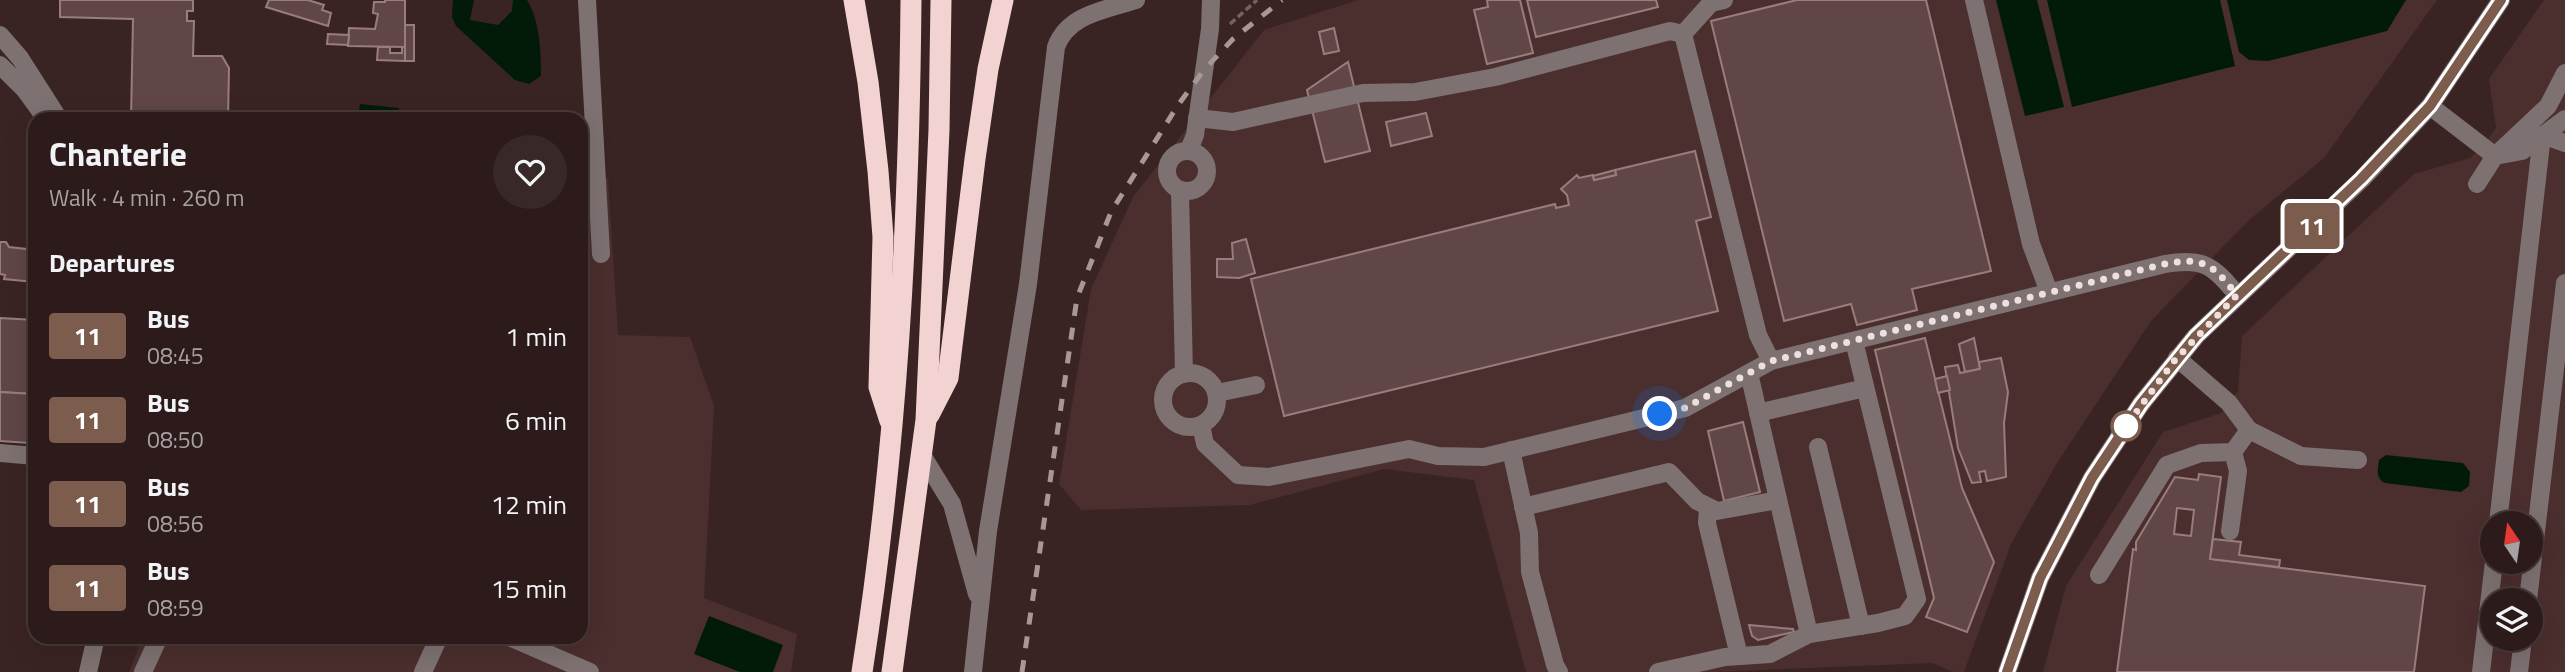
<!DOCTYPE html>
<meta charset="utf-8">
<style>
:root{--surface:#2c1b1a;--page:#382827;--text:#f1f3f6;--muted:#a6a1a2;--line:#483939}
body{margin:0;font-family:"Titillium Web",sans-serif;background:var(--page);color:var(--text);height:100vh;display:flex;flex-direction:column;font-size:26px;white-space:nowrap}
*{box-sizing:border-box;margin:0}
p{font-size:23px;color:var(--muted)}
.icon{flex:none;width:38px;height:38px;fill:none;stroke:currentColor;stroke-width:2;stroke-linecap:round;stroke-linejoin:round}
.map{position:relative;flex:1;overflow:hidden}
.side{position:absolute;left:28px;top:112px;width:560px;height:532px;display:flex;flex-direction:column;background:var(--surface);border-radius:21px;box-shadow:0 7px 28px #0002,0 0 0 2px var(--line)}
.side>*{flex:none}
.badge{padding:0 14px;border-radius:5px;font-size:24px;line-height:46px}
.needle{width:46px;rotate:347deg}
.fabs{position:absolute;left:2480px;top:511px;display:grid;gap:14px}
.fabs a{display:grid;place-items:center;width:63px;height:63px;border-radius:50%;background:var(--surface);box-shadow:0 7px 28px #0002,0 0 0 2px var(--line);font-size:35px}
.you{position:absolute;width:35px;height:35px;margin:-18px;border:5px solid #fff;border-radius:50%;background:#1a73e8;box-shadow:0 0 0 10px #1a73e833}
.map>.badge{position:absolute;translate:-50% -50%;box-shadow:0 0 0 4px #fff}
h2{padding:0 21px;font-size:26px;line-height:63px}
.round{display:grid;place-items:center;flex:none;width:74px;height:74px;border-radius:37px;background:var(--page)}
.summary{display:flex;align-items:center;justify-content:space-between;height:119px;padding:0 21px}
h1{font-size:33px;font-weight:700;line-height:52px}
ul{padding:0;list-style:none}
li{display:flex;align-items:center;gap:21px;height:84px;padding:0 21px}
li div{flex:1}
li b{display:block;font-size:26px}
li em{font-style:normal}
li .badge{min-width:77px;font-weight:700;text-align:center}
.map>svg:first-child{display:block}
</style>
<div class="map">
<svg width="2565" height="672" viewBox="0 0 2565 672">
<rect width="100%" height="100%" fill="#3a2423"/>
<g fill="#4b2e2e" fill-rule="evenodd">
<path d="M1358,0H2437L2324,158L2248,221L2151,321L2057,463L2011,544L1964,672H1953L1932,663L1713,672H1526L1474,480L1384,469L1250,505L1081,510L1059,484L1091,289L1133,197L1264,30Z"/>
<path d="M2544,0H2565V672H2043L2066,586L2163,432L2221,413L2238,391L2242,336L2414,174L2470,158L2483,146L2496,128L2489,79ZM2492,523H2530V562H2492ZM2492,600H2530V639H2492Z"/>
<path d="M581,177L608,178L618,335L690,337L714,406L704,598L797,634L791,672H129L143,637H581Z"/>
</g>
<g fill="#011b08">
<path d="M453,0H474L470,20L498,25L512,11L513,0H527C540,21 541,52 541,76L529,84L515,80L456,26L452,17Z"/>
<path d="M1996,0H2037L2064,107L2025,116Z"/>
<path d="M2047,0H2220L2235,66L2072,107Z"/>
<path d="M2227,0H2406L2387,31L2268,61L2249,60L2239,52Z"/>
<path d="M360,104L399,108L398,119H358Z"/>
<path d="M2386,455L2463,463L2470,472L2469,486L2461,492L2385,483C2375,478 2378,469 2379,460Z"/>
<path d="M709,616L783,645L773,672H740L694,654Z"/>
</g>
<g fill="#604646" stroke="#997d7c" stroke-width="2" fill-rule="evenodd">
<path d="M60,0H193V11H187V21H194L193,56H222L229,68L228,119H131L133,19L60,17Z"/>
<path d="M269,0H308L324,5L322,10L331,13L328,26L266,7Z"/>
<path d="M385,0H405V47L348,46L349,28L375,29L378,14L373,13L374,2H385Z"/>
<path d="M1487,0H1520L1533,53L1487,64L1474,10L1488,7Z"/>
<path d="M1527,0H1656L1658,7L1536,37Z"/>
<path d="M1797,0H1926L1991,271L1912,289L1917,310L1857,325L1851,304L1784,321L1711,21Z"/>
<rect x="405" y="25" width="9" height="36"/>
<path d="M1334,28L1339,51L1324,54L1319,32Z"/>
<path d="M328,34L349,35L348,45L327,44Z"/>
<path d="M378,47H390V53H402V47H405V61L377,60Z"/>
<path d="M1348,62L1370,151L1325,162L1307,90Z"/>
<path d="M1426,113L1432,136L1391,146L1386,122Z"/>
<path d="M1695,151L1711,217L1696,221L1718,311L1284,416L1251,279L1555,204L1556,208L1569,205L1567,195L1561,189L1577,175L1579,178L1593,175L1594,180L1616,175L1615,170Z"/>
<path d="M1615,170L1616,175L1594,180L1593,176Z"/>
<path d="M1246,239L1255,273L1239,278L1217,277V259H1233L1232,243Z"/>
<path d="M0,242H6L9,247L35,250L34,282L4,279L5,275L0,274Z"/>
<path d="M0,318L35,320L33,394L0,392Z"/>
<path d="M1925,338L1962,488L1994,562L1967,632L1926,617L1934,598L1875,350Z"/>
<path d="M1974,338L1980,369L1965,372L1959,344Z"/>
<path d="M2001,358L2008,392L2004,423L2006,477L1987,481L1985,471L1979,472L1981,482L1972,483L1958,448L1945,367L1958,365L1960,373L1980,369L1979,362Z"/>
<path d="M1947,376L1950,390L1938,393L1935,379Z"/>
<path d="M0,392L33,394L32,405L28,409L31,416L29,443L0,441Z"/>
<path d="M1743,422L1760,492L1724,501L1708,431Z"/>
<path d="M2199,474L2221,477L2210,559L2425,586L2414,672H2117L2133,549L2136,550V542L2175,477L2198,480ZM2177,508L2194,510L2191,536L2174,534Z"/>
<path d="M2213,539L2241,542L2239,555L2280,560L2279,567L2210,559Z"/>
<path d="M1749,625L1793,629L1794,632L1758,640L1752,636Z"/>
</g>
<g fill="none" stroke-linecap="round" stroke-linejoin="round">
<path stroke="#756160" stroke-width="3.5" stroke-dasharray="7 3.5" stroke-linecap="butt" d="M1230,24L1257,0"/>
<g stroke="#7e7171" stroke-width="18">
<path d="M587,0L601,254"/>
<path d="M1974,0L2031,244L2049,292"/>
<path d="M1683,34L1711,3L1724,0"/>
<path d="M0,35L20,58L59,119"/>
<path d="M0,65L25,90L46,119"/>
<path d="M2430,106L2495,156L2477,184"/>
<path d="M1197,118L1233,122L1363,93L1415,92L1495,77L1670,31L1683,34L1758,335L1771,361"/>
<path d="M1189,150L1195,135L1210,29L1211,0"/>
<circle cx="1187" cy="171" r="20"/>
<path d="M2495,156L2548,106L2565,73"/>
<path d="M2495,156L2522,151L2565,119"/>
<path d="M1180,190L1184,374"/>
<path d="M1749,373L1809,634L1878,623L1905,616L1917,599L1854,341"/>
<circle cx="1190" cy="400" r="27"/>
<path d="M1217,393L1256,385"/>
<path d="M1758,413L1865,388"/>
<path d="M1201,425L1205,444L1238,475L1269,477L1409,449L1438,456L1484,457L1685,408L1771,361L2165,264C2203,257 2214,266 2237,295"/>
<path d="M2249,430L2301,456L2358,460"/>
<path d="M1818,447L1861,626"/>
<path d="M1511,450L1529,533L1530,572L1555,665L1559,672"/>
<path d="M0,453L35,456"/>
<path d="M922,455L952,504L977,594"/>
<path d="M1523,507L1669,472L1697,501L1717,511L1778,500"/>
<path d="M1708,507L1707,523L1739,656"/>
<path d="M2498,523L2542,135L2565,143"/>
<path d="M2230,531L2238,471L2233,452"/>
<path d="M2099,575L2167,465L2201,453L2233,452L2249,430L2229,403L2177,358"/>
<path d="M2528,600L2565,283"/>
<path d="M509,637L590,672"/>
<path d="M88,672L96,637"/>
<path d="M143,672L159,637"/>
<path d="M423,672L439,637"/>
<path d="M973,672L988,531L1028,284L1056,47C1068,14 1106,10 1136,0"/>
<path d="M1658,672L1725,657L1770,654L1809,634"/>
<path d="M2007,672L2040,578L2092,478L2141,404L2196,336L2362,179L2430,106L2501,0"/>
<path d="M2481,672L2494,562"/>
<path d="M2519,672L2523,639"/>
</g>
<g stroke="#f3d3d2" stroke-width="21">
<path d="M854,0L868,82L878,171L883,237L879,387L890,421"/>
<path d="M929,415L948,378L975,159L988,69L1003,0"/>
<path d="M862,672C897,449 909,225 911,0"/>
<path d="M892,672L926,420L939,130L941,0"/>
</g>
<path stroke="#a99796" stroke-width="5" stroke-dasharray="12 12" stroke-linecap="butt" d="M1022,672L1077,298L1111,212L1178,105L1204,70L1233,39L1282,0"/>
</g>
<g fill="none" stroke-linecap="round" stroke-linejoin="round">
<defs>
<path id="line" d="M2007,672L2040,578L2092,478L2141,404L2196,336L2361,179L2430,106L2501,0"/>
</defs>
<use href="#line" stroke="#fff" stroke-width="16"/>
<use href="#line" stroke="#7b5c4d" stroke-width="10"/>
<path stroke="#efdfdf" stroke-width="7" stroke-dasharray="0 12.6" d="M1660,414L1685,408L1771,361L2165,264C2204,256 2213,265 2237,295L2175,360L2126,426"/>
</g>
<circle fill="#fff" stroke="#7b5c4d" stroke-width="3.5" cx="2126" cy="426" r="14"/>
</svg>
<div class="fabs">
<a><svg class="needle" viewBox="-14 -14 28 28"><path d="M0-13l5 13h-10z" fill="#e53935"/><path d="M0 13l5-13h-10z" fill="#a6a1a2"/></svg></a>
<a><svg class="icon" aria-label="layers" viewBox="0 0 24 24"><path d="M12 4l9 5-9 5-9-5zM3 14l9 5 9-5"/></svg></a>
</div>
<div class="you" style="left:1660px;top:414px"></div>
<b class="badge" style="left:2312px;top:226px;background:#7b5c4d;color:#fff">11</b>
<section class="side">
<div class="summary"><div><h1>Chanterie</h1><p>Walk · 4 min · 260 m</p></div><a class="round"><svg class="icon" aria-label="heart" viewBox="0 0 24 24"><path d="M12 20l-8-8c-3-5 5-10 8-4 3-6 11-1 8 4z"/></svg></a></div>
<h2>Departures</h2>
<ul>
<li><span class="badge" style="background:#7b5c4d;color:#fff">11</span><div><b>Bus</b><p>08:45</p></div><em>1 min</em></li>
<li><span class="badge" style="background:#7b5c4d;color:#fff">11</span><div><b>Bus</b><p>08:50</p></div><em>6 min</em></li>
<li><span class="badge" style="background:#7b5c4d;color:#fff">11</span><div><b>Bus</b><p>08:56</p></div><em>12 min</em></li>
<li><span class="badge" style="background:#7b5c4d;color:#fff">11</span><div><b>Bus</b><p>08:59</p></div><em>15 min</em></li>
</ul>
</section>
</div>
